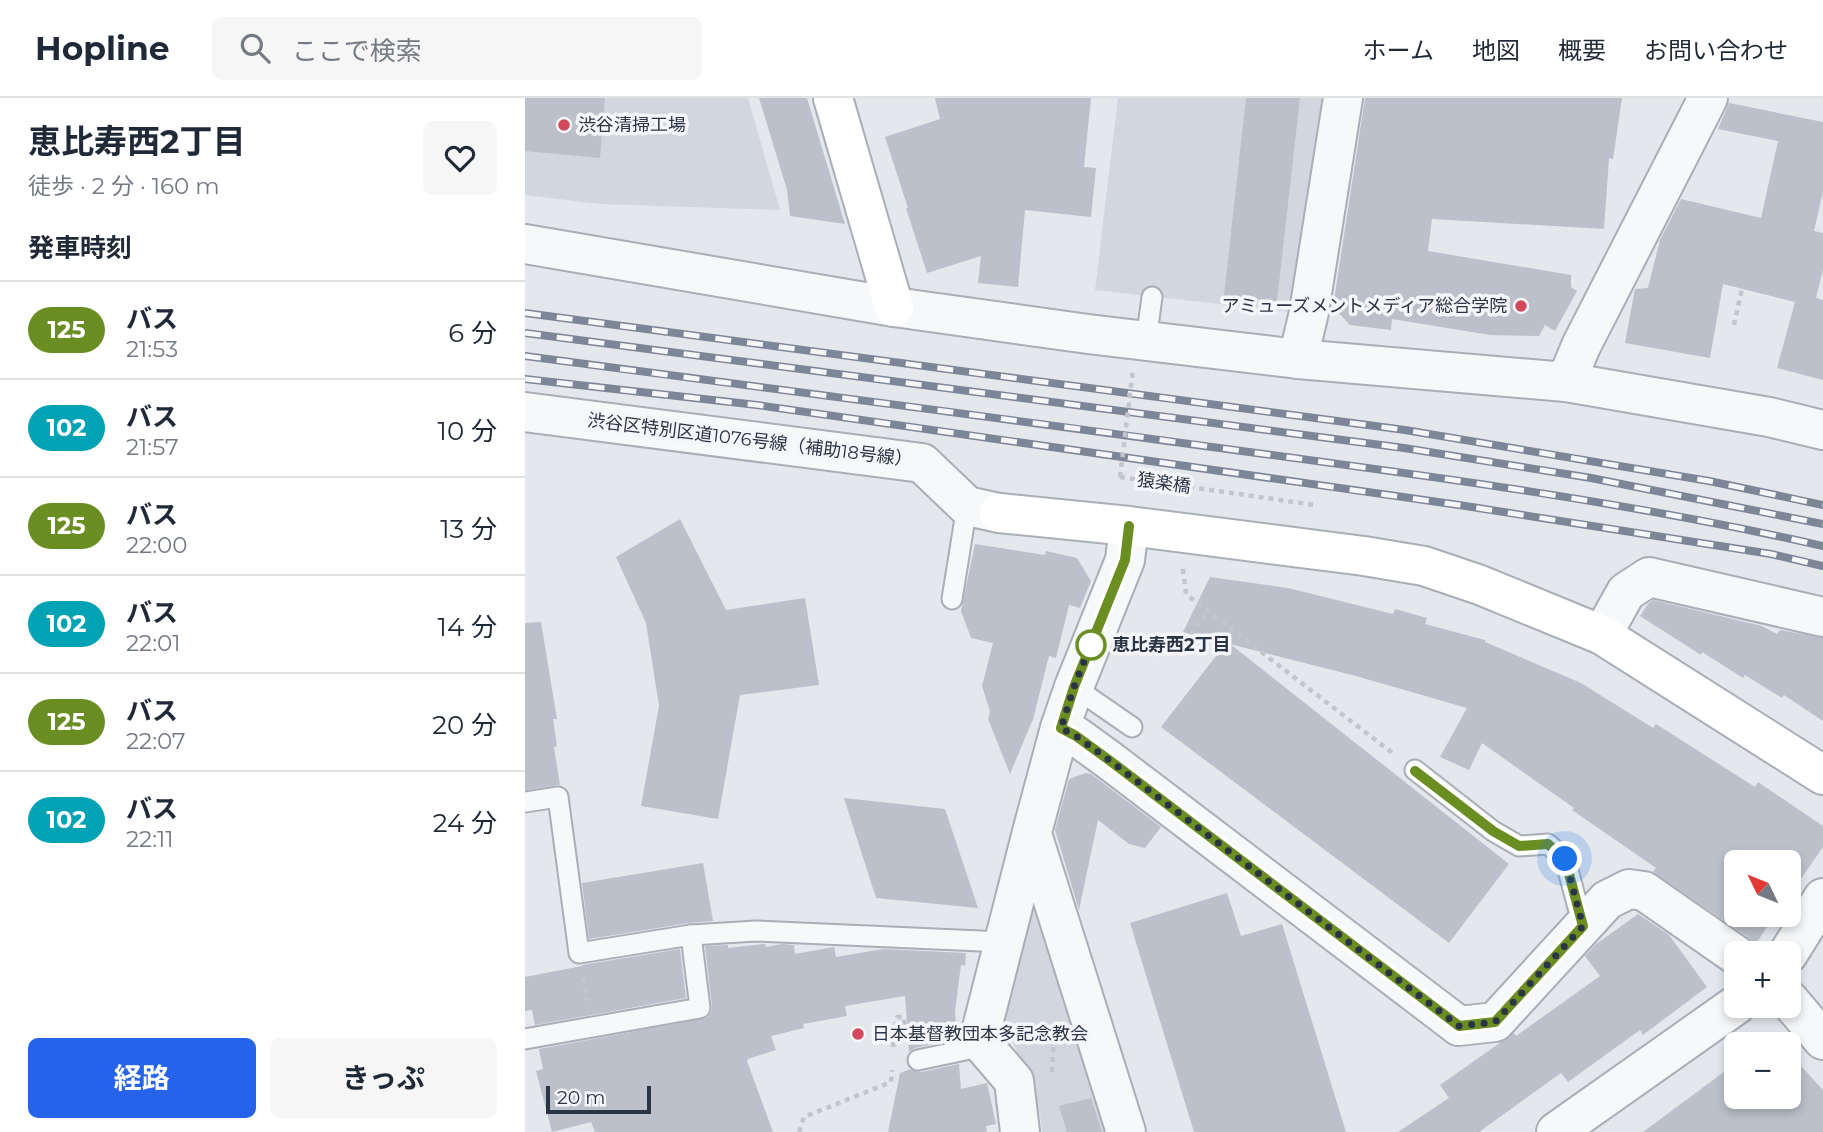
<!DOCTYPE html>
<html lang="ja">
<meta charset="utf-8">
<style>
:root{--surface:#fff;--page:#f6f6f7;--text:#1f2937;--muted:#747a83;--line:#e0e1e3;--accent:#2563eb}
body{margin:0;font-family:Montserrat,"Noto Sans JP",sans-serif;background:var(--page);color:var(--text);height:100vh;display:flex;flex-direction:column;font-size:26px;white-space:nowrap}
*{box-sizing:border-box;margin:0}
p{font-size:23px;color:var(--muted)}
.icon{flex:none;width:38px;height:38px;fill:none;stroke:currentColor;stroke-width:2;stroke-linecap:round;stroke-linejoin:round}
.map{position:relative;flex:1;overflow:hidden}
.side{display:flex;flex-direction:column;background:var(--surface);width:525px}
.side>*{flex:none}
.badge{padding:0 14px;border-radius:23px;font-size:24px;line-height:46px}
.needle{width:46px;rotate:313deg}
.fabs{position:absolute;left:1199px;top:752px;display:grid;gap:14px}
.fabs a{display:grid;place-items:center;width:77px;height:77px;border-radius:10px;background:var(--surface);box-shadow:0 4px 10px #0003;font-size:35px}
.scale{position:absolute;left:21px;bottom:18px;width:105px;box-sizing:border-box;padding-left:7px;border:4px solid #2b3445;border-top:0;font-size:19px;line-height:24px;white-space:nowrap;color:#2b3445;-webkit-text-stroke:5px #f4f6f9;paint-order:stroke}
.you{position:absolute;width:35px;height:35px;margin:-18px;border:5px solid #fff;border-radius:50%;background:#1a73e8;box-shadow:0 0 0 10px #1a73e833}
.map>.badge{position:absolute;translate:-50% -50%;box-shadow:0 0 0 4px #fff}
h2{padding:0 28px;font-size:26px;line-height:63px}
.round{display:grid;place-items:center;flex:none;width:74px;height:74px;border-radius:10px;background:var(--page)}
.headline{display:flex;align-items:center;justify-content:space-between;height:119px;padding:0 28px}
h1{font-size:33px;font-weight:700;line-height:52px}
.cta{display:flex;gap:14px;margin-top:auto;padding:14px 28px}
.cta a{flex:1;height:80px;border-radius:10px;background:var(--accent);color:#fff;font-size:28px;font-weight:700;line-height:80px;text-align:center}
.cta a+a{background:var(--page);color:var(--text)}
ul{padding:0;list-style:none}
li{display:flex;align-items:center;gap:21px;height:98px;padding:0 28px;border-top:2px solid var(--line)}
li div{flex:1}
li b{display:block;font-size:26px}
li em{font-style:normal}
li .badge{min-width:77px;font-weight:700;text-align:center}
header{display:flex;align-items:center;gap:42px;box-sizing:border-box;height:98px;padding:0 35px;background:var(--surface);border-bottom:2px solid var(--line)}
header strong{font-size:33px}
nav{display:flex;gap:38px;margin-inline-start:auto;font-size:24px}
.search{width:490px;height:63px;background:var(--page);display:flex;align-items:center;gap:18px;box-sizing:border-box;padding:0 24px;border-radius:10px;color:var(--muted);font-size:26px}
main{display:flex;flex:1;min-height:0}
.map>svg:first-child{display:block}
</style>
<header>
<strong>Hopline</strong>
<div class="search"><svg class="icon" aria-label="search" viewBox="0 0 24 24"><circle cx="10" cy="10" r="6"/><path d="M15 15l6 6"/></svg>ここで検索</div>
<nav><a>ホーム</a><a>地図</a><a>概要</a><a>お問い合わせ</a></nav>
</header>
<main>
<section class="side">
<div class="headline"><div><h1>恵比寿西2丁目</h1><p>徒歩 · 2 分 · 160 m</p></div><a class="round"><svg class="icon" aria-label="heart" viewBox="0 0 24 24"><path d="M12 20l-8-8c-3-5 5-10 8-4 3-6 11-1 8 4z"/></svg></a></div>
<h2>発車時刻</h2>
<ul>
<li><span class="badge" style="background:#6b8e23;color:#fff">125</span><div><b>バス</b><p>21:53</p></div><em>6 分</em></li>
<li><span class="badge" style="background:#00a3b4;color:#fff">102</span><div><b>バス</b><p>21:57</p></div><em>10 分</em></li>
<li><span class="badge" style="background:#6b8e23;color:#fff">125</span><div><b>バス</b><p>22:00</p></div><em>13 分</em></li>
<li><span class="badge" style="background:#00a3b4;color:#fff">102</span><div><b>バス</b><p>22:01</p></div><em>14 分</em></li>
<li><span class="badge" style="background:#6b8e23;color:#fff">125</span><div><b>バス</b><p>22:07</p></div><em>20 分</em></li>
<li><span class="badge" style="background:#00a3b4;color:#fff">102</span><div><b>バス</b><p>22:11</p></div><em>24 分</em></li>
</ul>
<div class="cta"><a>経路</a><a>きっぷ</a></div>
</section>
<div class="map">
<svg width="1298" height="1034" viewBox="0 0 1298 1034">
<rect width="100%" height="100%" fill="#e4e7ec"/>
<g fill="#d2d6de">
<path d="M0,0H223L255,112L75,106L0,97Z"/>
<path d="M593,0H800L774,215L570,192Z"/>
<path d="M509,807L583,1034H517L515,1016L476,912Z"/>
</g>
<g fill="#bbc0ca">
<path d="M0,0H80L75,60L0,53Z"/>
<path d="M234,0H282L320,126L265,118L262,92Z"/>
<path d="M410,0H566L559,69L571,70L566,119L500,112L493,189L453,185L456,158L402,175L381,110H383L360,39L415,21Z"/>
<path d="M721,0H775L752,203L699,198Z"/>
<path d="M840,0H1097L1088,61L1084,60L1079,131L907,121L903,153L1046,177V189L1052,193L1030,233L1020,227L1014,238L965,237L867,221L866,232L825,227L808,209Z"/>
<path d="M1204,5L1298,24V94L1289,133L1298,135V172L1291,200L1298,202V282L1252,270L1270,204L1198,186L1185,260L1100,245L1110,191L1123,190L1135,142L1156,101L1236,120L1253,43L1193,31Z"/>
<path d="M155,421L201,512L280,500L294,587L215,597L193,721L116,708L134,608L121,525L91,459Z"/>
<path d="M450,446L520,457L521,453L552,460L566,483L555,510L544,507L531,560L524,558L508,621L485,676L463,621L465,614L457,588L468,545L446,540L436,513Z"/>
<path d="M685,479L763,490L868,516L870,511L902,520L900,526L960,542V544L1056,585L1128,630L1131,626L1230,689L1233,684L1298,728V749L1264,798V765H1211V817H1250L1230,847L1223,839L1128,774L1131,770L1047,712L1049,710L957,645L944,672L915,659L942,610L831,578L705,546L984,766L924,845L636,629L701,545L658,534Z"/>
<path d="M1128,502L1237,528L1252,536L1255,532L1298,540V623L1259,597L1257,600L1220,577L1218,580L1177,554L1176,557L1115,518L1123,506Z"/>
<path d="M16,524L32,621H28L32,648L29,649L35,687L0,692V525Z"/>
<path d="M561,675L566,676L636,729L620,750L604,746L573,722L554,812L530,732L544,681Z"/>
<path d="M319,700L420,711L453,810L351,800Z"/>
<path d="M178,765L188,823L164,825L64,841L57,785Z"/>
<path d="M702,795L716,838L757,826L821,1034H669L605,825Z"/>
<path d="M1113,816L1144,837L1182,889L1118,937L1115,932L1043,984L1036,975L954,1034H873L924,1000L915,987L989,935L991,938L1075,878L1060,858L1070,847Z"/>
<path d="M239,846H240L241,849L257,846L269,847L270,856L309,849L311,859L358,851L441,855L440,868L436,867L430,913L432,941L390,950L384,954L380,898L320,908L322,918L278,926L279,930L246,938L251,952L223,961L222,963L248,1034H70L66,1024L27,1034L11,973L18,971L14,951L182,920L186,915L187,908L180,848L203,847V850Z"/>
<path d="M155,851L161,900L10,927L7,912L0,913V879L57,868V867Z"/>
<path d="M1264,955L1298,992V1034H1118L1211,965V999H1264Z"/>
<path d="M434,966L436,991L462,985L471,1026L461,1028L462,1034H363L375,975L386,971L396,974Z"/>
<path d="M566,1000L577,1034H542L534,1008Z"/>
</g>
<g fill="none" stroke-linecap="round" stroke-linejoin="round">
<defs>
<g id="lane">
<path d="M621,243L627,199"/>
<path d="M427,501L442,408"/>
<path d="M549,589L607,629"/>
<path d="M890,672L968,733L994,748L1023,746L1040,761L1058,828"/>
<path d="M0,704L33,699L54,855L166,837L231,833L478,844"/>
<path d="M0,941L175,910L166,837"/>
<path d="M393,962L459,948"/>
</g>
<g id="street">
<path d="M0,146L369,209L563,236L773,261L1041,284L1244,319L1298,332"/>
<path d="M773,261L784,214L818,0"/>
<path d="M1041,284L1056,248L1183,0"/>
<path d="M0,314L397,365L442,408L474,415"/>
<path d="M1077,537L1101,494L1124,479L1298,519"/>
<path d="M535,630L551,638L584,662L934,928L970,924L1082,802L1104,791L1119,793L1211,857"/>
<path d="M507,736L601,1034"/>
<path d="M1263,856L1298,800"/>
<path d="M1264,902L1298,942"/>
<path d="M495,1034L489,983L459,948L457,930L507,734L535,630L549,589L600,462L604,428"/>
<path d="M1031,1034L1211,907"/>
</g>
<g id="secondary">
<path d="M308,0L369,209"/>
<path d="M474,415L604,428L839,458L899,468L955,487L1077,537L1298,677"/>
</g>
</defs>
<use href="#lane" stroke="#a9aeb7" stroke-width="23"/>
<use href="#street" stroke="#a9aeb7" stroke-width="42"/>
<use href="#secondary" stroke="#a9aeb7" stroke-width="42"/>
<g stroke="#c2c5cb" stroke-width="4.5" stroke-dasharray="5 5" stroke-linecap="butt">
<path d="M1209,227L1217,191"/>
<path d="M595,379L790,407"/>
<path d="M658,471L661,496L870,657"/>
<path d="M666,537L683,512"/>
<path d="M58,880L62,903"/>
<path d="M368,949L372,919H379L380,938"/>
<path d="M527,974L529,934"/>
<path d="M274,1034L279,1019L366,984L367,972"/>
</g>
<use href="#lane" stroke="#f7f8fa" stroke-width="19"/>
<use href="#street" stroke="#f7f8fa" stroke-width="38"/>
<use href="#secondary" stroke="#fff" stroke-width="38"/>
<defs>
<g id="rail">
<path d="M0,215L880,332L1184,383L1298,407"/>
<path d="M0,235L879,350L1066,380L1298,426"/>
<path d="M0,258C246,291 493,322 739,356C926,381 1113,406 1298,448"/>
<path d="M0,281L232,307L934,407L1246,456L1298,468"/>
</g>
</defs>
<use href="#rail" stroke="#7d8696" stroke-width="8"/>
<use href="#rail" stroke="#f4f6f9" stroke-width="5" stroke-dasharray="16" stroke-linecap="butt"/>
<path stroke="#c2c5cb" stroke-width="4.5" stroke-dasharray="5 5" stroke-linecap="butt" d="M595,379L608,272"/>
</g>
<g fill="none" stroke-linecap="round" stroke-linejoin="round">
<defs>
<path id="line" d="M604,428L600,462L549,589L536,630L551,638L584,662L934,928L970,924L1058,828L1040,761L1023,746L994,748L968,733L890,673"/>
</defs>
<use href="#line" stroke="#fff" stroke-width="16"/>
<use href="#line" stroke="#6b8e23" stroke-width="10"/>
<path stroke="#2b3445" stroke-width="7" stroke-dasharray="0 12.6" d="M566,547L569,538L549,589L536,630L551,638L584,662L934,928L970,924L1058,828L1040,761"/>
</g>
<g fill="#d1495b" stroke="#f4f6f9" stroke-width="2.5">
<circle cx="39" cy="27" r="7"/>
<circle cx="996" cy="208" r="7"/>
<circle cx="333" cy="936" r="7"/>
</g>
<circle fill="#fff" stroke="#6b8e23" stroke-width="3.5" cx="566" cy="547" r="14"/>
<g text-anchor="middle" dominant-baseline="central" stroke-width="7" stroke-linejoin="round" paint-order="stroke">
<g font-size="18" fill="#2b3445" stroke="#f4f6f9" text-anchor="start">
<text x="53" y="27">渋谷清掃工場</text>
<text x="982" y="208" text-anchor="end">アミューズメントメディア総合学院</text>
<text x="347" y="936">日本基督教団本多記念教会</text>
</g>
<g font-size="18" fill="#2b3445" stroke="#f4f6f9">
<text transform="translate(225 342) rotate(7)">渋谷区特別区道1076号線（補助18号線）</text>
<text transform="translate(639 385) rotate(8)">猿楽橋</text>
</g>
<g font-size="18" font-weight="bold" fill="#2b3445" stroke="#f4f6f9" text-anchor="start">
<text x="587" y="547">恵比寿西2丁目</text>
</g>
</g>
</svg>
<div class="fabs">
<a><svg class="needle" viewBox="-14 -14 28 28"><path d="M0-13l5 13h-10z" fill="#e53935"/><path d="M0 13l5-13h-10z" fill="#747a83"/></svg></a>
<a>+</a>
<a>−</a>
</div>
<div class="scale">20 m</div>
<div class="you" style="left:1040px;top:761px"></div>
</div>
</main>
